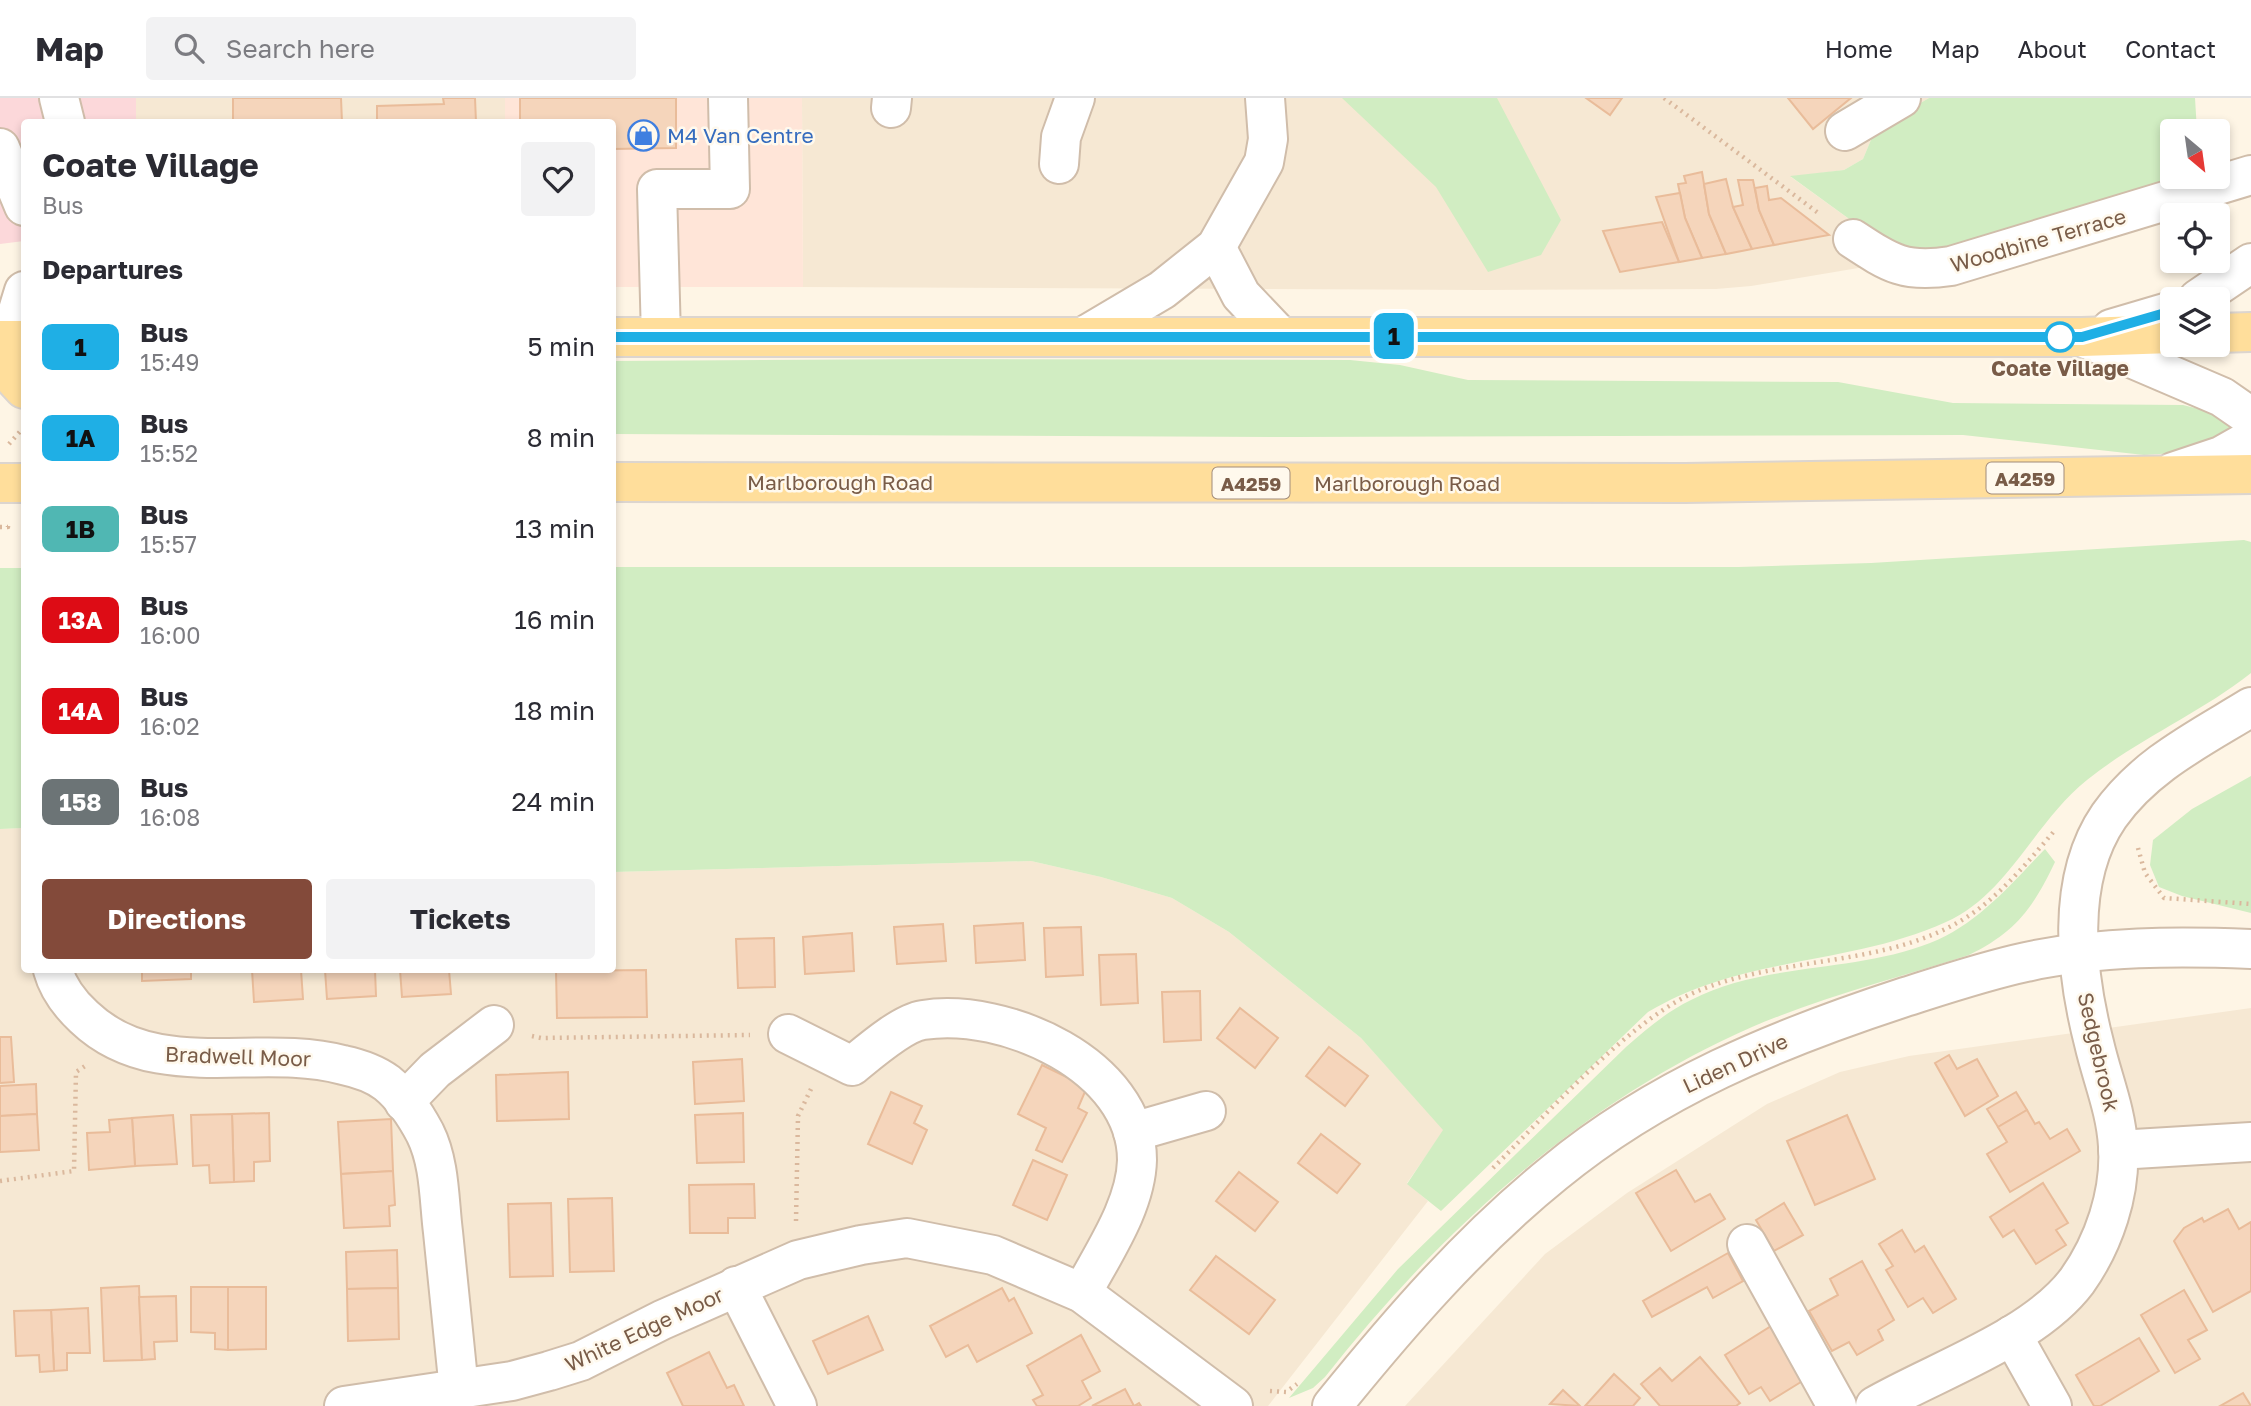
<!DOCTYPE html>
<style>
:root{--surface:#fff;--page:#f2f2f3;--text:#2b2b33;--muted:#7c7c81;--line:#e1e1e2;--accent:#834a3a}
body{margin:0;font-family:"Golos Text",sans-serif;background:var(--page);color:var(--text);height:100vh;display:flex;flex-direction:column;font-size:26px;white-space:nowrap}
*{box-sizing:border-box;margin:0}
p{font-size:23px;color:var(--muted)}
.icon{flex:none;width:38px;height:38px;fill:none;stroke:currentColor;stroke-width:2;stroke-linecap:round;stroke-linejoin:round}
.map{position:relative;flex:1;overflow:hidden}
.side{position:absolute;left:21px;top:21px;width:595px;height:854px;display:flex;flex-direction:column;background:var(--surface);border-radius:7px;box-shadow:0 4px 10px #0003}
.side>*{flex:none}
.badge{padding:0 14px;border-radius:10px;font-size:24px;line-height:46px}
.needle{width:46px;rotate:151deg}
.fabs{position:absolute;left:2160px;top:21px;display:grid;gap:14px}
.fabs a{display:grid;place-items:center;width:70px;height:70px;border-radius:7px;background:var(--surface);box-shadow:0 4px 10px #0003;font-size:35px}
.map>.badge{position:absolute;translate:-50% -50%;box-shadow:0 0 0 4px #fff}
h2{padding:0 21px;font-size:26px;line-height:63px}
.round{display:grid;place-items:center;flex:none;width:74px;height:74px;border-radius:7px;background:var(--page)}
.headline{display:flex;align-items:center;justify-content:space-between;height:119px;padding:0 21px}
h1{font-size:33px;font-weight:700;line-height:52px}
.primary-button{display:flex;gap:14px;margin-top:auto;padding:14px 21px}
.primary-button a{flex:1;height:80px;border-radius:7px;background:var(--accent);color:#fff;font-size:28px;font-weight:700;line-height:80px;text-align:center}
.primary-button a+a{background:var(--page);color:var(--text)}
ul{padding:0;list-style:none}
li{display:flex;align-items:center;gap:21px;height:91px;padding:0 21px}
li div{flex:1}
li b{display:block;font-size:26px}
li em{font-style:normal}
li .badge{min-width:77px;font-weight:700;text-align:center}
header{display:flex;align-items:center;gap:42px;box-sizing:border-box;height:98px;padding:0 35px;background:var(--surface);border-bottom:2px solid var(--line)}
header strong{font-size:33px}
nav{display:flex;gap:38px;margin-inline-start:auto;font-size:24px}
.search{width:490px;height:63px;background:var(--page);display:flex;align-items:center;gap:18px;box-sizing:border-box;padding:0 24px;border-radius:7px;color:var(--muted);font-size:26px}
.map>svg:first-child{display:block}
</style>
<header>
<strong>Map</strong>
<div class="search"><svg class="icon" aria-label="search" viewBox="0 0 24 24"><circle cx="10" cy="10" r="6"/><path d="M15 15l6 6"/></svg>Search here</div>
<nav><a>Home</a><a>Map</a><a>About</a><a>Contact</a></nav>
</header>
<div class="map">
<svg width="2251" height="1308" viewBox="0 0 2251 1308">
<rect width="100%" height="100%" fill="#fef5e5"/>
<g fill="#f6e8d3">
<rect x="136" y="0" width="369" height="24"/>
<path d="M802,0H1929L1883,27L1873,37L1863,61L1844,72L1791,79L1874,139L1900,163L1751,188L1716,191L1482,192L803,189Z"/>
<path d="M24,730V872H612L613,774L1031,763L1101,779L1172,800L1229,834L1361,940L1444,1032L1407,1085L1428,1103L1268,1308H0V731Z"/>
<path d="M2251,910V1308H1405L1545,1156L1627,1095L1767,1006L1840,974L1909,958Z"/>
</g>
<path fill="#ffe5d8" d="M505,0H802L803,189H613L612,24H505Z"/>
<path fill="#fcd8da" d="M0,0H136V24H24V143L0,146Z"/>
<g fill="#d1edc2">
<path d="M1342,0H1497L1561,122L1541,157L1488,174L1436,89Z"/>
<path d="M1929,0H2195L2197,33H2172V79H2183L1924,166L1874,139L1790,78L1844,72L1863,61L1873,37L1883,27Z"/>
<path d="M947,261L1350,262L1400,267L1468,282L1838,284L1953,305L2183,307L2211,314L2244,333L2190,354L2144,357L1963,337L1292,339L613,336V263Z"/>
<path d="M2244,442L2251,444V575C2199,616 2138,641 2087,682C2035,723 2008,797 1946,824C1849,868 1744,857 1648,914L1441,1113L1407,1086L1443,1032L1361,940L1229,834L1172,800L1101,779L1031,763L613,774V469H1738L1871,465Z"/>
<path d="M0,470H24V730L0,731Z"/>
<path d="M2251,678V815L2182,798L2159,789L2150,767L2153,742L2192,711Z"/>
<path d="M2045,751L2055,764C2033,810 2016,834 1969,857C1897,880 1822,899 1752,929C1581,1004 1440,1133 1325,1279L1313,1290L1289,1300L1398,1171L1626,949C1647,931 1666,914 1691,902C1764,864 1854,875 1930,845C1978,826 2010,787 2045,751Z"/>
</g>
<g fill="#f5d5bb" stroke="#e9bc9a" stroke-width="2">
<path d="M233,0H341L342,24H233Z"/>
<path d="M443,0H475L476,24H377V8L444,6Z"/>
<path d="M520,0H676V50L612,51V24H520Z"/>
<path d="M1586,0H1622L1610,17Z"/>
<path d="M1788,0H1851L1813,31Z"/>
<path d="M1702,74L1709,116L1726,156L1702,160L1685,120L1678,86L1686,85L1684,78Z"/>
<path d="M1726,81L1733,109L1752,151L1726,156L1709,116L1704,86Z"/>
<path d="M1738,82H1753L1759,112L1774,147L1752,151L1733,109L1743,107Z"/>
<path d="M1767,88L1769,102L1781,100L1829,137L1774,147L1759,112L1755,90Z"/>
<path d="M1680,95L1685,120L1702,160L1679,164L1656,99Z"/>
<path d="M1662,124L1679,164L1620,174L1603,133Z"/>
<path d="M1023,825L1025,862L976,865L974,828Z"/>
<path d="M943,826L946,863L897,866L894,829Z"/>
<path d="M1081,829L1083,877L1046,879L1044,830Z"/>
<path d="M852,835L854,873L805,876L803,839Z"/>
<path d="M774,840L775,889L738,890L736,841Z"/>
<path d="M1136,856L1138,905L1101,907L1099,857Z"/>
<path d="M142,872H191V881L142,883Z"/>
<path d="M252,872H301L303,901L254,904Z"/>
<path d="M325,872H375L376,898L327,901Z"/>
<path d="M400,872H449L451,896L402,899Z"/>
<path d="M646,872L647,919L557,920L556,873Z"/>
<path d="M1200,893L1201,942L1164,944L1162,894Z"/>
<path d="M1240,910L1278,940L1255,970L1217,940Z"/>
<path d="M0,939H11L14,984L0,985Z"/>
<path d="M1329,949L1368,978L1345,1008L1306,978Z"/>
<path d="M1949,957L1957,971L1977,961L1998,998L1965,1018L1935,965Z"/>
<path d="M742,961L744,1003L695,1006L693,964Z"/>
<path d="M1042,967L1087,989L1078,1010L1087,1015L1062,1064L1036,1052L1046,1030L1018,1016Z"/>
<path d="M568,974L569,1021L497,1023L496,977Z"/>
<path d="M36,986L37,1016L0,1018V988Z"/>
<path d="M891,994L922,1008L914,1025L927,1032L912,1066L868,1046Z"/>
<path d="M2016,994L2027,1012L1998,1029L1987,1011Z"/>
<path d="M2027,1012L2035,1026L2039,1024L2050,1041L2067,1031L2080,1053L2010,1094L1987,1056L2007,1044L1998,1029Z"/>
<path d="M269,1015L270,1063L254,1064V1083L234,1084L232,1016Z"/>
<path d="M743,1015L744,1064L697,1065L695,1017Z"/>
<path d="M37,1016L39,1052L0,1054V1018Z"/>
<path d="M232,1016L234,1084L210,1085L209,1067L193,1068L191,1017Z"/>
<path d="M173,1017L177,1066L135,1068L132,1020Z"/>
<path d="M1847,1017L1875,1081L1815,1107L1787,1043Z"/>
<path d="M132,1020L135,1068L89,1072L87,1035L110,1034L109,1022Z"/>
<path d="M391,1021L393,1073L341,1076L338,1024Z"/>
<path d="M1321,1036L1360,1066L1337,1095L1298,1065Z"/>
<path d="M1033,1062L1067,1077L1047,1122L1013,1107Z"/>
<path d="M1676,1072L1695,1104L1710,1096L1725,1121L1671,1153L1636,1095Z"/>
<path d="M393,1073L395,1107L389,1108L390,1128L344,1130L341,1076Z"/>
<path d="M1239,1074L1278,1104L1255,1133L1216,1103Z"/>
<path d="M2043,1085L2068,1125L2056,1132L2066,1147L2036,1166L2014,1132L2003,1139L1990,1119Z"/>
<path d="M754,1086L755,1120H728V1135H690L689,1087Z"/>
<path d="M612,1100L614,1173L570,1174L568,1101Z"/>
<path d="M551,1105L553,1178L510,1179L508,1106Z"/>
<path d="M1784,1105L1803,1137L1774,1153L1756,1122Z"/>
<path d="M2228,1111L2239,1131L2251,1124V1193L2213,1214L2174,1143L2184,1130L2202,1120L2204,1124Z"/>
<path d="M1902,1132L1915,1154L1924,1148L1956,1201L1933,1215L1923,1200L1908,1209L1886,1172L1893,1168L1879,1146Z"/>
<path d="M397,1152L398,1190L347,1191L346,1154Z"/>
<path d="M1728,1155L1743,1183L1713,1200L1707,1189L1652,1219L1643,1203Z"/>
<path d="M1216,1158L1275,1202L1249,1236L1190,1192Z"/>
<path d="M1862,1163L1894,1222L1878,1232L1883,1242L1857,1257L1849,1244L1832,1253L1809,1213L1838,1197L1830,1181Z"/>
<path d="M139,1188L142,1262L104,1263L101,1190Z"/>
<path d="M191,1189H228V1252L215,1251V1235L191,1234Z"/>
<path d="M228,1189H266V1251L228,1252Z"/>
<path d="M398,1190L399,1241L348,1243L347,1191Z"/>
<path d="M1002,1190L1009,1203L1014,1200L1032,1235L977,1264L968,1247L946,1259L930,1228Z"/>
<path d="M2184,1192L2207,1232L2188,1242L2200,1261L2175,1275L2141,1217Z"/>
<path d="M176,1198L177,1243L154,1244L155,1261L142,1262L139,1199Z"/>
<path d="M88,1210L90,1255H67V1272L54,1273L51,1212Z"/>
<path d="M51,1212L54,1273L40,1274L39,1257L16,1258L14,1213Z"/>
<path d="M868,1218L883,1252L828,1276L813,1243Z"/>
<path d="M1776,1225L1809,1279L1770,1303L1761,1289L1749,1296L1725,1257Z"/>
<path d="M1081,1237L1100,1273L1082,1283L1091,1300L1078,1308H1037L1033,1302L1043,1297L1027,1268Z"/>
<path d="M2139,1240L2159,1273L2100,1308H2094L2076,1277Z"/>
<path d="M709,1254L727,1290L734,1287L744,1308H683L667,1275Z"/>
<path d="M1700,1259L1740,1305L1736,1308H1660L1641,1286L1660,1270L1672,1283Z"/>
<path d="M1614,1276L1640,1300L1633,1308H1585Z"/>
<path d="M1125,1291L1134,1308L1139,1305L1141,1308H1092Z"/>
<path d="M1563,1292L1580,1308L1550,1306Z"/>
<path d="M2243,1295L2251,1308H2220Z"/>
</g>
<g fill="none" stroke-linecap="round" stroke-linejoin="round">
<defs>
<g id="minor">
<path d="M59,0L65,24"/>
<path d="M891,10L892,0"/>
<path d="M1845,33L1901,0"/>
<path d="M0,50L24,108"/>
<path d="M1059,66L1061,39L1075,0"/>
<path d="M1853,141C1891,166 1905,175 1951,168L2251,77"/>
<path d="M1216,149L1241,197L1279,237"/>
<path d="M2198,201L2251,165"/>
<path d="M2111,231L2172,213"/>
<path d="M1086,237L1162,192L1216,149L1264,64L1268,41L1265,0"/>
<path d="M661,239L657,91H730L728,0"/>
<path d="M2082,239L2222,299L2251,319"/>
<path d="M0,247L16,219L24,193"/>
<path d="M2173,374L2221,358L2251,341"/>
<path d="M53,872C58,890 70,906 84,919C155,987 258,944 343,967C357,970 375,976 387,985C403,998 416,1018 425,1035C440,1065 439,1102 443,1134C448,1187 454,1239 459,1292"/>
<path d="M788,936L852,968C868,955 902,925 923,922C1004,909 1137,967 1137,1062C1136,1108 1103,1155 1082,1195"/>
<path d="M404,1004L435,972L494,927"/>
<path d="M1133,1034L1206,1013"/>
<path d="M2118,1052L2251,1044"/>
<path d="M1747,1146L1837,1308"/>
<path d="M736,1188L797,1308"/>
<path d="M2012,1237L2052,1308"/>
<path d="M344,1308L512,1283L549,1273L581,1263L662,1222L798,1162L861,1147L907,1140L993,1157L1082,1195L1233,1308"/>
<path d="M1332,1308C1400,1224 1470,1143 1554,1075C1657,990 1777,941 1902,900C1943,887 1984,873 2026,864C2098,848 2178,848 2251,851"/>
<path d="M1875,1308C1938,1272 2034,1240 2077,1183C2104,1145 2121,1095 2118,1048C2116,1012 2102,980 2094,945C2076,875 2065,782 2109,718C2145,667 2199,641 2251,609"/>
</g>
<g id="major">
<path d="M2217,235L2251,234"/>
<path d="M612,239H2082L2172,236"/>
<path d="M0,242H24"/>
<path d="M0,265L24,291"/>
<path d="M612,384L1685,385L2251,376"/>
<path d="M0,385H24"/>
</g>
</defs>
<use href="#minor" stroke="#d0bdaa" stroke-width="42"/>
<use href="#major" stroke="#dcd5cf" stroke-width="42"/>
<g stroke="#dab89d" stroke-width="4.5" stroke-dasharray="2 5" stroke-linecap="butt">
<path d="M1664,0L1821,117"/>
<path d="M9,346L24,329"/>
<path d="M0,429H8V424"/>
<path d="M2138,750L2145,775L2164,800L2251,806"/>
<path d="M532,938L541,940L750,937"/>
<path d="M1493,1070C1546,1017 1625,927 1691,896C1779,856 1889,871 1970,817C2003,795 2031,760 2056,731"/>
<path d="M0,1083L74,1073L76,974L85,968"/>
<path d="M796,1123L798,1018L811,991"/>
<path d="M1270,1293L1286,1294L1297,1286"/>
</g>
<use href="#minor" stroke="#fff" stroke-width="38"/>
<use href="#major" stroke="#ffde9b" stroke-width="38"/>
</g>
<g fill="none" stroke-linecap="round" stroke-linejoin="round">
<defs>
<path id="line" d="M612,239H2082L2172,213"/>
</defs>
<use href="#line" stroke="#fff" stroke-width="16"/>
<use href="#line" stroke="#1fafe5" stroke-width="10"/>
</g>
<defs>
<symbol id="shop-ring" viewBox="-11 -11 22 22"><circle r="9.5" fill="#fff9ed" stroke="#3f7fe0" stroke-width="1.5"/><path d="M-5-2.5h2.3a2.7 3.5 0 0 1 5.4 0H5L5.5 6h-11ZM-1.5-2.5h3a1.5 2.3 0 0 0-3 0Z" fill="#3f7fe0"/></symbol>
</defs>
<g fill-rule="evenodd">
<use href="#shop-ring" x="626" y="20" width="35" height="35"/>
</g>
<circle fill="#fff" stroke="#1fafe5" stroke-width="3.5" cx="2060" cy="239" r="14"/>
<g text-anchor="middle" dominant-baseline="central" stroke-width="5" stroke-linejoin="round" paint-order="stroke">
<g fill="#fff9ed" stroke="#a18b7a" stroke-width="2">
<rect x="1986.5" y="364.5" width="77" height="31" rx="5"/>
<rect x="1212.5" y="369.5" width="77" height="31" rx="5"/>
</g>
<g font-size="19" font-weight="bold" fill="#795c48">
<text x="2025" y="380">A4259</text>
<text x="1251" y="385">A4259</text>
</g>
<g font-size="21" fill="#366cbe" stroke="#fff9ed" text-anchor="start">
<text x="667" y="37">M4 Van Centre</text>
</g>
<g font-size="21" fill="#795c48" stroke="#fff9ed">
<text transform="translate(2038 142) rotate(-16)">Woodbine Terrace</text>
<text x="840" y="384">Marlborough Road</text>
<text x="1407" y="385">Marlborough Road</text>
<text transform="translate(2099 954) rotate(77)">Sedgebrook</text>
<text transform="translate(238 958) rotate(2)">Bradwell Moor</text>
<text transform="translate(1735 965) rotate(-25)">Liden Drive</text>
<text transform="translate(644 1231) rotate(-25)">White Edge Moor</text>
</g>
<g font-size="21" font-weight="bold" fill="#795c48" stroke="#fff9ed">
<text x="2060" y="270">Coate Village</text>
</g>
</g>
</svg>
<div class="fabs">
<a><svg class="needle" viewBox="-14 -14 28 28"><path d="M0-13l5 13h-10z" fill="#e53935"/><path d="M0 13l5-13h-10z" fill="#7c7c81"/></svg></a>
<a><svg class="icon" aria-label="locate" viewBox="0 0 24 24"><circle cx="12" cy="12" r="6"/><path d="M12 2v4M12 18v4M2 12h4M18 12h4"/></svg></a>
<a><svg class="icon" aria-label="layers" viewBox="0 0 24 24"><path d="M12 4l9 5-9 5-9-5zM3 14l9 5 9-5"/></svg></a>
</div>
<b class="badge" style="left:1394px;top:238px;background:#1fafe5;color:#111">1</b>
<section class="side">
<div class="headline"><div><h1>Coate Village</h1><p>Bus</p></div><a class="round"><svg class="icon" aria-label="heart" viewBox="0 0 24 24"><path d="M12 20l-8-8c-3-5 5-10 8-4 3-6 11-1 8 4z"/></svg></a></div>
<h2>Departures</h2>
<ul>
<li><span class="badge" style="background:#1fafe5;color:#111">1</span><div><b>Bus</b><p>15:49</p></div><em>5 min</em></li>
<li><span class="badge" style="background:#1fafe5;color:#111">1A</span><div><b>Bus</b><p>15:52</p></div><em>8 min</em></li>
<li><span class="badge" style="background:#50b7b3;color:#111">1B</span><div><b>Bus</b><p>15:57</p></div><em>13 min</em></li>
<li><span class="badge" style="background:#dd0c15;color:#fff">13A</span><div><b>Bus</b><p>16:00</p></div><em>16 min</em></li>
<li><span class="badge" style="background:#dd0c15;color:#fff">14A</span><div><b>Bus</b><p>16:02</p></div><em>18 min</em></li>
<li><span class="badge" style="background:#6c7476;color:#fff">158</span><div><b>Bus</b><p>16:08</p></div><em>24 min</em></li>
</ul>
<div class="primary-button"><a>Directions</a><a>Tickets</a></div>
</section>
</div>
